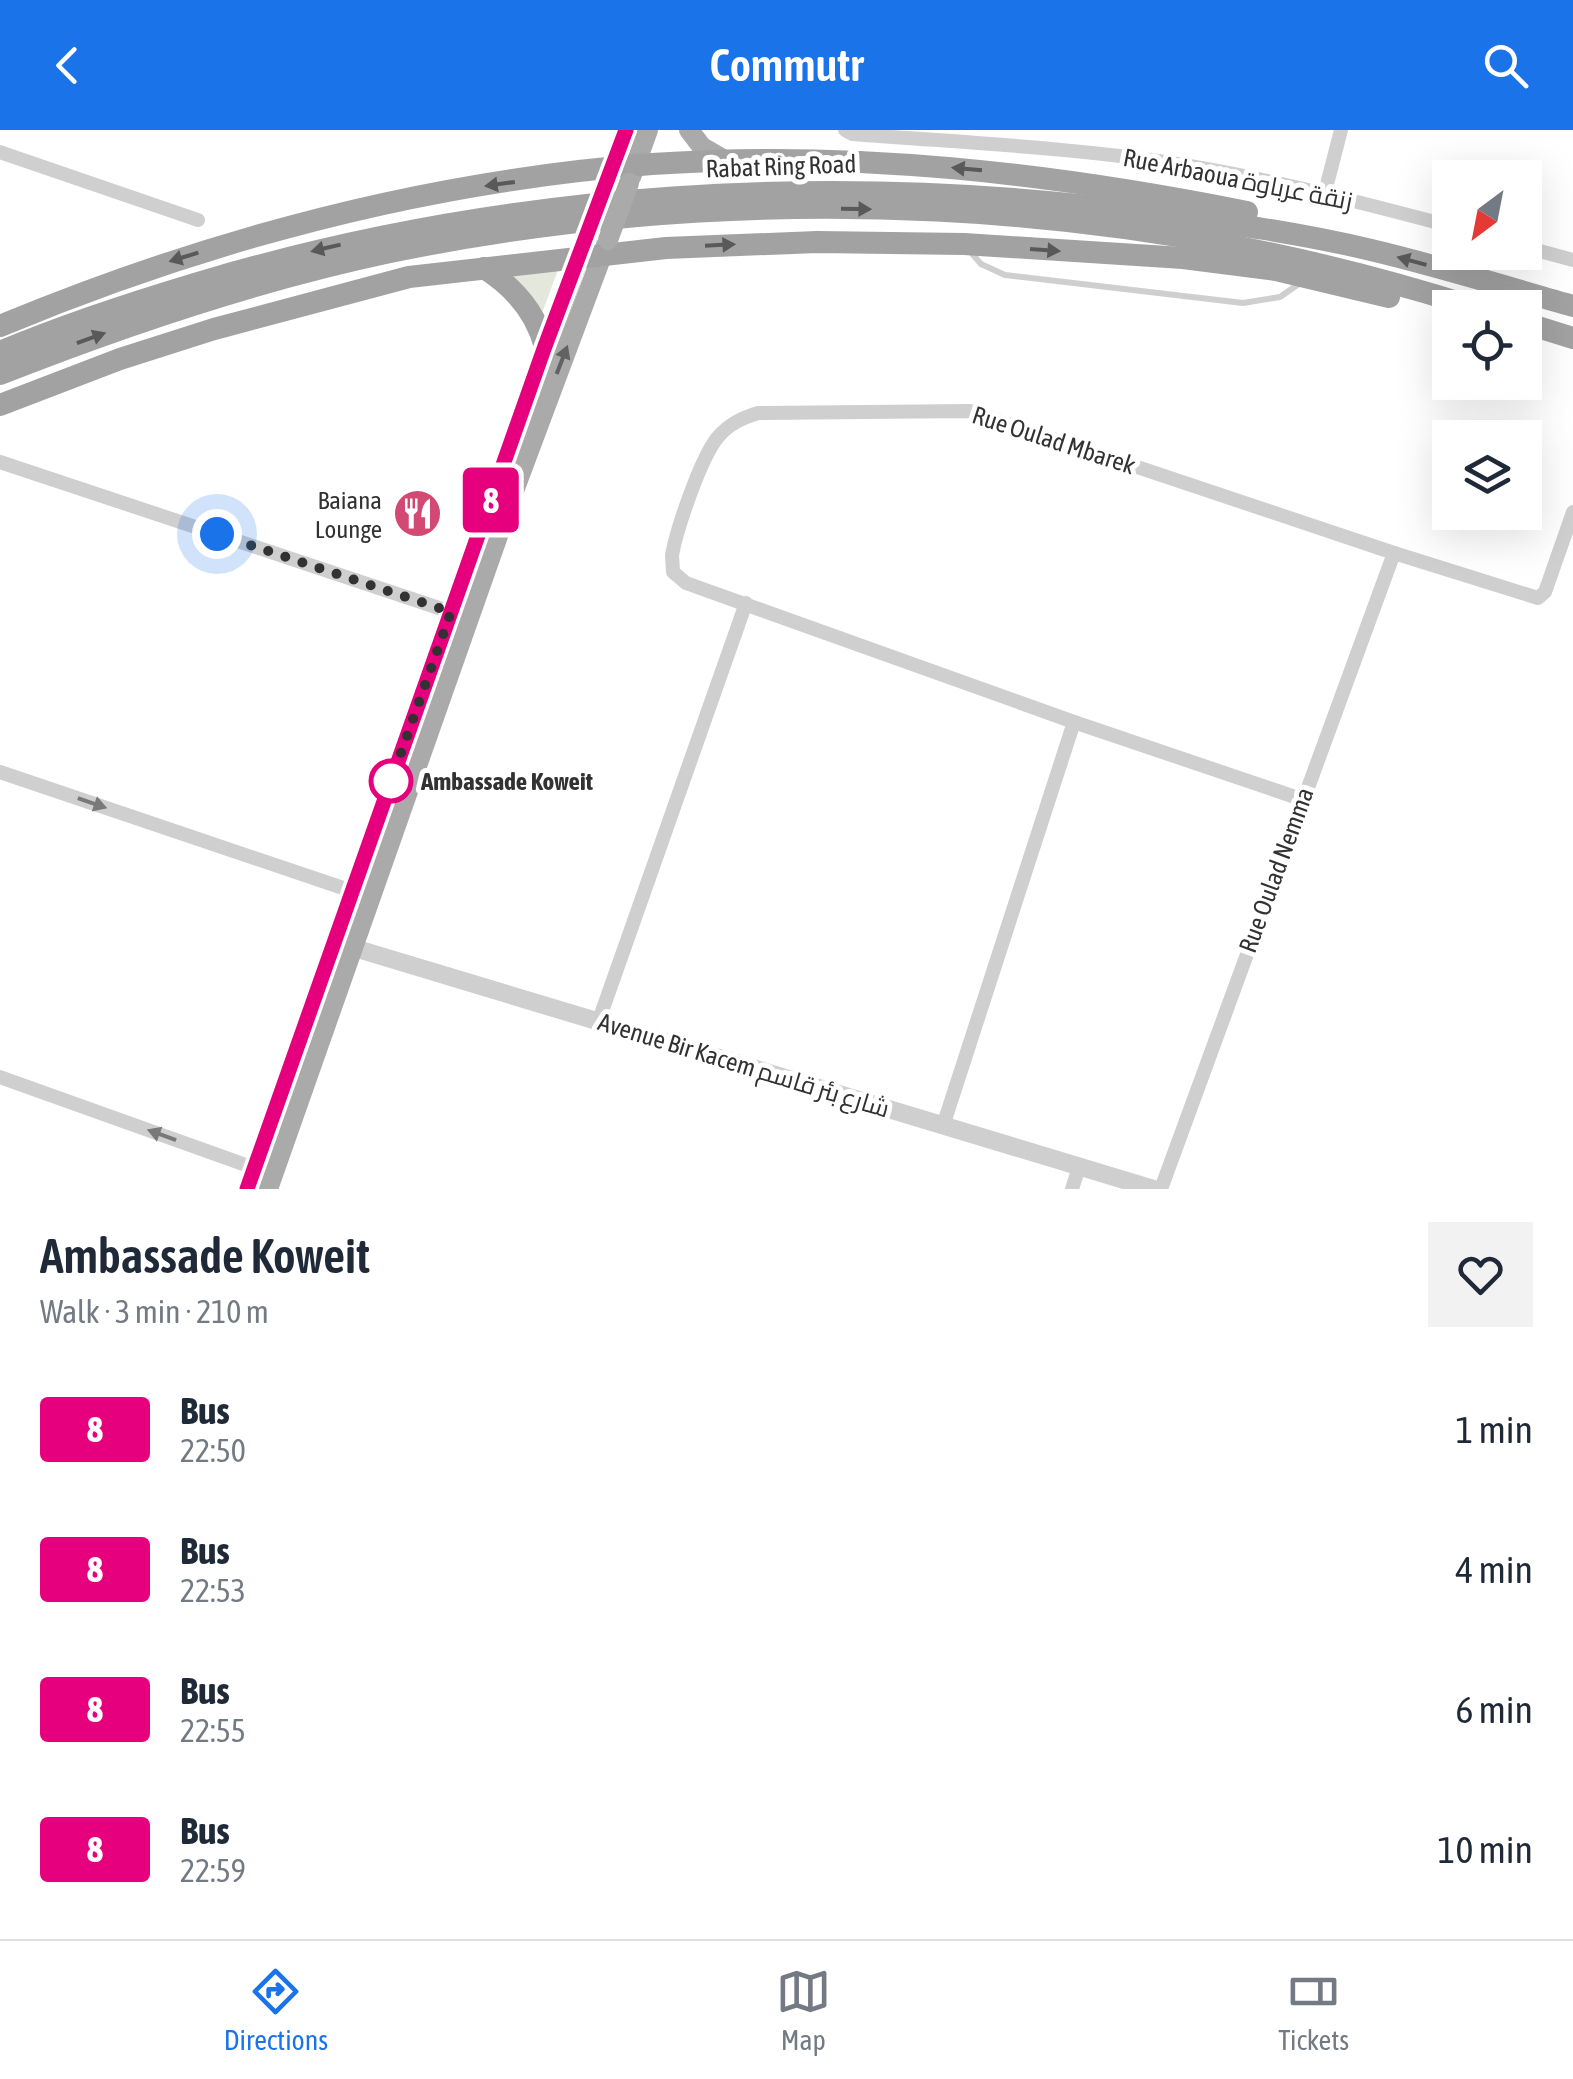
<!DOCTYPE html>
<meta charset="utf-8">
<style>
:root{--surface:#fff;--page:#f2f2f3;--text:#1f2937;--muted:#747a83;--line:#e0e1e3;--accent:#1a73e8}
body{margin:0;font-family:"Asap Condensed",Cairo,sans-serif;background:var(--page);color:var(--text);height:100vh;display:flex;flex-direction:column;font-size:38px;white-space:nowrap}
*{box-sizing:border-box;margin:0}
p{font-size:32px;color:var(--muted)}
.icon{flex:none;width:55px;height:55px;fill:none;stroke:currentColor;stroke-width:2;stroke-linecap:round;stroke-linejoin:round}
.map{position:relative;height:1059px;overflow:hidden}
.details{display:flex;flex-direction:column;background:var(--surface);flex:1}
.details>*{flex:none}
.badge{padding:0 20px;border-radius:8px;font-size:35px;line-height:65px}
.needle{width:65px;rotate:212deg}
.tools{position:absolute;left:1432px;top:30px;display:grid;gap:20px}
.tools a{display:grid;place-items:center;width:110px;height:110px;border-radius:0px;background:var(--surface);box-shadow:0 10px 40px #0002;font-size:50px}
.you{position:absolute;width:50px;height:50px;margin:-25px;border:8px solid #fff;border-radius:50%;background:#1a73e8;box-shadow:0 0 0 15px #1a73e833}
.map>.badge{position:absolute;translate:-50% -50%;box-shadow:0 0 0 5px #fff}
.round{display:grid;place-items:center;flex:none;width:105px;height:105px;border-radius:0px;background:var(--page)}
.head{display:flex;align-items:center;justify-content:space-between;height:170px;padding:0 40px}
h1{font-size:48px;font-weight:600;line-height:75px}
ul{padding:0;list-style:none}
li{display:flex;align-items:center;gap:30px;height:140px;padding:0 40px}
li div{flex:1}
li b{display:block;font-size:38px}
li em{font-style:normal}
li .badge{min-width:110px;font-weight:700;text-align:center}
header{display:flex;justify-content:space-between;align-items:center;height:130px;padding:0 40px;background:var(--accent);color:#fff;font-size:45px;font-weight:600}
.menu{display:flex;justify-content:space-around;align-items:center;height:140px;border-top:2px solid var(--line);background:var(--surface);font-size:28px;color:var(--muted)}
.menu a{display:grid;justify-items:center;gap:5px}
.menu .current{color:var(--accent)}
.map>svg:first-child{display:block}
</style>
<header><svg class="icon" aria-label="back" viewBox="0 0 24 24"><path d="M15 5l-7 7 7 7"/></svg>Commutr<svg class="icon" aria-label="search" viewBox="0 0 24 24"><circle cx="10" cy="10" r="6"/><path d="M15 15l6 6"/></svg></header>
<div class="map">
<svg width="1573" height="1059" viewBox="0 0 1573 1059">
<rect width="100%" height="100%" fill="#fff"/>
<path fill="#e4e8dc" d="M558,140L541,186L507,144Z"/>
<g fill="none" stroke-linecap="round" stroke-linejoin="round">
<path stroke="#cfcfcf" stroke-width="6" d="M968,119L981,134L1005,145L1243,173L1280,167L1303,151"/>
<g stroke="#cfcfcf" stroke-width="14">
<path d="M845,0L852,4C941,11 1031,15 1120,26C1232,39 1341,67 1450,96"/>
<path d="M0,22L198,90"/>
<path d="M1325,62L1341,0"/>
<path d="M1525,117L1573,130"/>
<path d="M0,332L451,482"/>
<path d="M0,642L352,761"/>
<path d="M1301,669L1074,592L686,453L673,442L672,425C677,398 701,327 718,307C729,294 742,288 758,283L970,281L1394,423L1538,468L1545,462L1573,382"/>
<path d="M599,890L746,473"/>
<path d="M0,947L254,1038"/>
<path d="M943,996L1074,592"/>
<path d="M1072,1059L1079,1037"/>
<path d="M1161,1059L1394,423"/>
</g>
<path stroke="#cfcfcf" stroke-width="18" d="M341,814L1154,1059"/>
<g stroke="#aaa" stroke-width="20">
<path d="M689,0L702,17L728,32"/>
<path d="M631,47L648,0"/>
<path d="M608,50L626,0"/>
<path d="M247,1059L584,114"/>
<path d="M268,1059L511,369L606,115"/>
</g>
<g stroke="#a2a2a2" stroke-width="22">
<path d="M484,138C514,157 536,182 545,217"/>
<path d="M1525,193L1573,208"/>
<path d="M0,196C207,110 428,51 652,34C851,20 1052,43 1247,82"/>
<path d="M0,222C64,195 131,173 198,153C508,60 835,41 1156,84C1228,93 1300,103 1371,120C1439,136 1506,157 1573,176"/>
<path d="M0,244C127,194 257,150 390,122C747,49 1129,66 1476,178"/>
<path d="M0,275L120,229L214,199L409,147L666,118L817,112L964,114L1183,128L1276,140L1389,167"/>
</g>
<g stroke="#aaa" stroke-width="20">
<path d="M587,107L606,53"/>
<path d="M608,110L629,53"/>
</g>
</g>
<defs><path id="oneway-solid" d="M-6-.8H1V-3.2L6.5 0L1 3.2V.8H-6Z" transform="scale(2.5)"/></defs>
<g fill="#595959">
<use href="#oneway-solid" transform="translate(967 39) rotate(-175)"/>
<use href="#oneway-solid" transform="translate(500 54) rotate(172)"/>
<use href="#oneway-solid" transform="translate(856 79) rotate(1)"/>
<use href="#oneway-solid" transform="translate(720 115) rotate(-3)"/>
<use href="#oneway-solid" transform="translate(326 118) rotate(167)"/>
<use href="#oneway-solid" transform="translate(1045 120) rotate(4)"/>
<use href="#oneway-solid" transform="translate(184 127) rotate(163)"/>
<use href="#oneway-solid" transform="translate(1412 131) rotate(-165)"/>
<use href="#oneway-solid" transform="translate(91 208) rotate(-20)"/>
</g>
<use fill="#626262" href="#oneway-solid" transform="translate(562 230) rotate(-69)"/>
<g fill="#797979">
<use href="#oneway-solid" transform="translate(92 673) rotate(19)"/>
<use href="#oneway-solid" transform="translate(162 1005) rotate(-160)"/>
</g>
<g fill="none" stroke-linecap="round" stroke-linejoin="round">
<defs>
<path id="line" d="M247,1059L545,216L626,0"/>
</defs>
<use href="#line" stroke="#fff" stroke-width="22"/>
<use href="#line" stroke="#e6007e" stroke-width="15"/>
<path stroke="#323232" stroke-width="10" stroke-dasharray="0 18" d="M217,404L451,482L391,651"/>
</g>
<defs>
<symbol id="restaurant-disc" viewBox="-11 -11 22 22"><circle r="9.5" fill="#d24a74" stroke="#fff"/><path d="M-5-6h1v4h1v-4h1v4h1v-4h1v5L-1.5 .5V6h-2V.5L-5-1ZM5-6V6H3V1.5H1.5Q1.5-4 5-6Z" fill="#fff"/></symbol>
</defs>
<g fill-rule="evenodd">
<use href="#restaurant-disc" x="390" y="356" width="55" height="55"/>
</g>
<circle fill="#fff" stroke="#e6007e" stroke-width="5" cx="391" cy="651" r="20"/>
<g text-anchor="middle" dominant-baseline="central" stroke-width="10" stroke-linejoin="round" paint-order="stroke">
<g font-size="25" fill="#323232" stroke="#fff">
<text transform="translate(781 36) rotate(-2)">Rabat Ring Road</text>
<text transform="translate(1238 49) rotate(11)">Rue Arbaoua زنقة عرباوة</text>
<text transform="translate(1054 310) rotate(18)">Rue Oulad Mbarek</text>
<text transform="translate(1276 740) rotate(-70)">Rue Oulad Nemma</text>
<text transform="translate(744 935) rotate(17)">Avenue Bir Kacem شارع بئر قاسم</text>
</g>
<g font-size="25" fill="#323232" stroke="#fff" text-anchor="end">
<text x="382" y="370">Baiana<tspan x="382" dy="29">Lounge</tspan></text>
</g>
<g font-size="25" font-weight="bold" fill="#323232" stroke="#fff" text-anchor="start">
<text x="421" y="651">Ambassade Koweit</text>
</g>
</g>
</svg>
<div class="tools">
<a><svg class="needle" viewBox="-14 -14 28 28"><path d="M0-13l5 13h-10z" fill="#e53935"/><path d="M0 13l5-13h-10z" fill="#747a83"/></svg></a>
<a><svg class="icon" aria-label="locate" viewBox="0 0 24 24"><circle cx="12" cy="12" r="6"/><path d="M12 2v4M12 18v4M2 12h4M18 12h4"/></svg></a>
<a><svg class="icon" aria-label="layers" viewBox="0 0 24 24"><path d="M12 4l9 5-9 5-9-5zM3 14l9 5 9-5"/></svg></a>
</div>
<div class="you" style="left:217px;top:404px"></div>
<b class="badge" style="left:491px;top:370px;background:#e6007e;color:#fff">8</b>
</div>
<section class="details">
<div class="head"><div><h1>Ambassade Koweit</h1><p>Walk · 3 min · 210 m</p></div><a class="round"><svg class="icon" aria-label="heart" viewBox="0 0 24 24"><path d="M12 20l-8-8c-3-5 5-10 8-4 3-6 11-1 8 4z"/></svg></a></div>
<ul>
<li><span class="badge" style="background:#e6007e;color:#fff">8</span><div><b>Bus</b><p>22:50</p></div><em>1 min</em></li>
<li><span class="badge" style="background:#e6007e;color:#fff">8</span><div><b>Bus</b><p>22:53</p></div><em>4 min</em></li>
<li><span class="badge" style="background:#e6007e;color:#fff">8</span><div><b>Bus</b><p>22:55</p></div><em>6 min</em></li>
<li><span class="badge" style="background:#e6007e;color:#fff">8</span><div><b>Bus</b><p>22:59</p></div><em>10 min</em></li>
</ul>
</section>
<nav class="menu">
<a class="current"><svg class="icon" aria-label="directions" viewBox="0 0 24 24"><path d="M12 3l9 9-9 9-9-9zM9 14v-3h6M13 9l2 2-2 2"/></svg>Directions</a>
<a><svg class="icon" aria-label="map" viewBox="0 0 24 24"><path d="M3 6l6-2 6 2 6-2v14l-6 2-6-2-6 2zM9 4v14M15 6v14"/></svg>Map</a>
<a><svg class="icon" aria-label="tickets" viewBox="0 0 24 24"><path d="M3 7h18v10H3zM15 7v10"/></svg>Tickets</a>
</nav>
